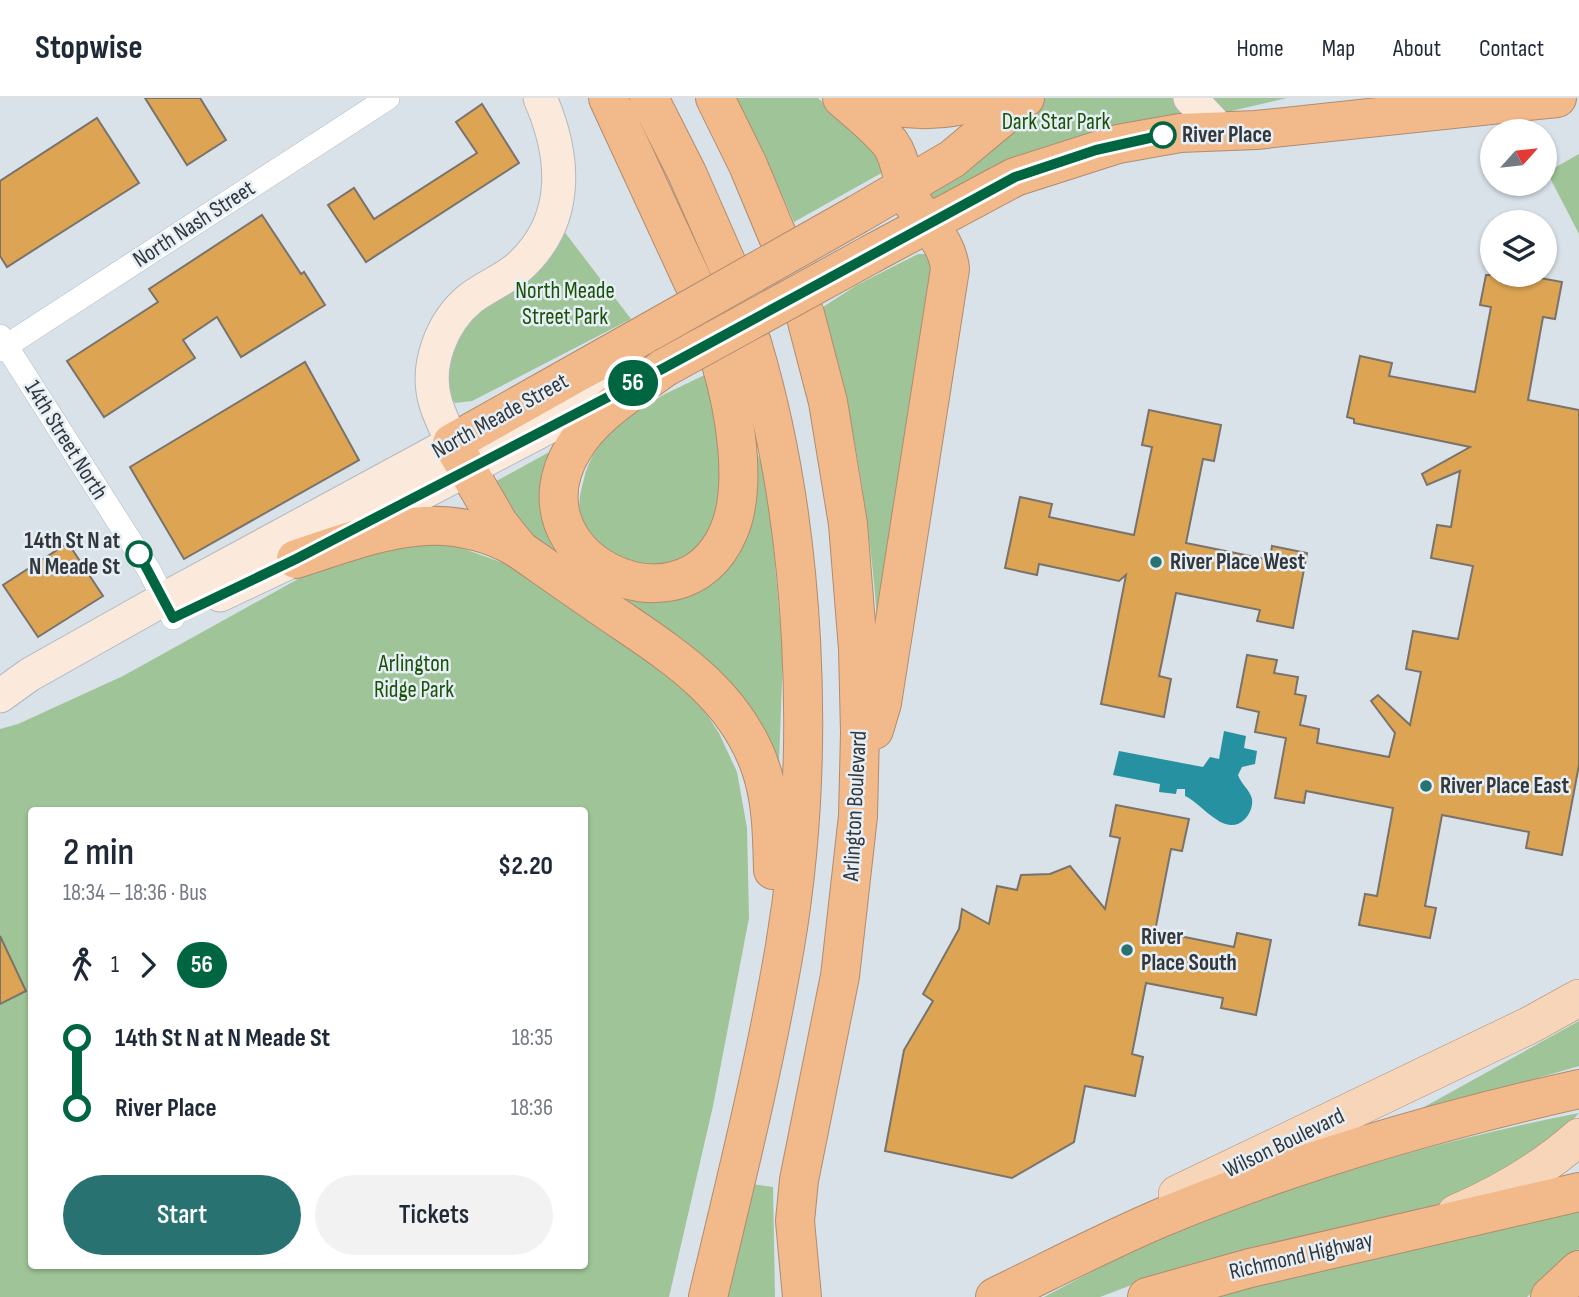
<!DOCTYPE html>
<meta charset="utf-8">
<style>
:root{--surface:#fff;--page:#f2f2f3;--text:#1f2937;--muted:#747a83;--line:#e0e1e3;--accent:#287271}
body{margin:0;font-family:"Sofia Sans Condensed",sans-serif;background:var(--page);color:var(--text);height:100vh;display:flex;flex-direction:column;font-size:26px;white-space:nowrap}
*{box-sizing:border-box;margin:0}
p{font-size:23px;color:var(--muted)}
.icon{flex:none;width:38px;height:38px;fill:none;stroke:currentColor;stroke-width:2;stroke-linecap:round;stroke-linejoin:round}
.map{position:relative;flex:1;overflow:hidden}
.side{position:absolute;left:28px;top:709px;width:560px;height:462px;display:flex;flex-direction:column;background:var(--surface);border-radius:7px;box-shadow:0 2px 5px #0004}
.side>*{flex:none}
.badge{padding:0 14px;border-radius:23px;font-size:24px;line-height:46px}
.needle{width:46px;rotate:63deg}
.tools{position:absolute;left:1480px;top:21px;display:grid;gap:14px}
.tools a{display:grid;place-items:center;width:77px;height:77px;border-radius:50%;background:var(--surface);box-shadow:0 2px 5px #0004;font-size:35px}
.map>.badge{position:absolute;translate:-50% -50%;box-shadow:0 0 0 4px #fff}
.legs{display:flex;align-items:center;gap:10px;height:77px;padding:0 35px;font-size:23px}
.legs p{margin-inline-start:auto}
.summary{display:flex;align-items:center;justify-content:space-between;height:119px;padding:0 35px}
h1{font-size:38px;font-weight:600;line-height:52px}
.button{display:flex;gap:14px;margin-top:auto;padding:14px 35px}
.button a{flex:1;height:80px;border-radius:42px;background:var(--accent);color:#fff;font-size:28px;font-weight:600;line-height:80px;text-align:center}
.button a+a{background:var(--page);color:var(--text)}
ul{padding:0 35px;list-style:none}
li{display:flex;align-items:center;gap:24px;height:70px;font-size:26px}
li i{display:grid;place-items:center;width:10px;height:100%;margin:0 9px;background:currentColor}
li i::after{content:'';width:18px;height:18px;margin:-9px;border:5px solid;border-radius:50%;background:var(--surface)}
li p{margin-inline-start:auto}
li:first-child i{background:linear-gradient(#0000 50%,currentColor 0)}
li:last-child i{background:linear-gradient(currentColor 50%,#0000 0)}
header{display:flex;align-items:center;gap:42px;box-sizing:border-box;height:98px;padding:0 35px;background:var(--surface);border-bottom:2px solid var(--line)}
header strong{font-size:33px}
nav{display:flex;gap:38px;margin-inline-start:auto;font-size:24px}
.map>svg:first-child{display:block}
</style>
<header>
<strong>Stopwise</strong>
<nav><a>Home</a><a>Map</a><a>About</a><a>Contact</a></nav>
</header>
<div class="map">
<svg width="1579" height="1199" viewBox="0 0 1579 1199">
<rect width="100%" height="100%" fill="#d9e1e9"/>
<g fill="#9fc497" fill-rule="evenodd">
<path d="M732,0H818L868,45L885,73L794,124L763,53Z"/>
<path d="M1045,0H1287L1227,14L933,112L926,97L986,55Z"/>
<path d="M1579,56V136L1547,74Z"/>
<path d="M563,132L631,221L472,303L455,305C436,282 455,244 469,223Z"/>
<path d="M918,156H936L878,533C870,422 854,316 823,209L857,187Z"/>
<path d="M713,273L726,390L704,447L658,471L603,456C596,445 585,431 581,418C577,407 581,392 584,381C599,321 664,297 713,273Z"/>
<path d="M751,336L768,387L783,557L778,691L759,642L521,438L491,386L553,352L566,454L699,489Z"/>
<path d="M414,445L453,447L509,467L660,569L696,600L719,635L737,674L747,730L749,820L713,1008L669,1199H0V631L18,626L123,578L298,481L342,463ZM32,712H584V1167H32Z"/>
<path d="M1579,923V968L1408,1018Z"/>
<path d="M1579,1015L1564,1031L1528,1058L1445,1104L1399,1118L1142,1183L1100,1199H1044C1083,1179 1122,1156 1162,1140C1297,1084 1436,1043 1579,1015Z"/>
<path d="M752,1086L773,1089L775,1199H723Z"/>
<path d="M1579,1108V1151L1527,1199H1212Z"/>
</g>
<path fill="#2692a1" d="M1224,633L1246,638L1244,650L1257,653L1255,666L1242,669L1238,677C1241,686 1250,692 1252,701C1253,708 1250,716 1245,721C1225,741 1203,706 1185,698V691H1177L1176,696L1159,694L1160,686L1113,677L1119,653L1203,669L1210,659L1219,661Z"/>
<g fill="#dda454" stroke="#79736b" stroke-width="2">
<path d="M145,0H200L226,42L187,67Z"/>
<path d="M482,6L519,65L366,164L328,107L354,90L374,121L477,55L456,24Z"/>
<path d="M97,20L139,85L7,169L0,158V83Z"/>
<path d="M262,117L301,176L304,174L325,207L241,259L217,219L183,242L195,260L104,319L67,263L158,204L149,191Z"/>
<path d="M1486,177H1524L1562,184L1555,221L1543,219L1528,302L1579,312V667L1562,757L1526,750L1529,734L1442,717L1425,808L1436,810L1430,840L1359,827L1365,796L1377,798L1393,710L1306,693L1304,705L1275,700L1286,640L1255,634L1259,614L1237,609L1247,557L1277,562L1274,575L1298,579L1295,596L1306,598L1300,627L1319,631L1317,645L1389,659L1395,635L1371,603L1378,597L1410,627L1421,574L1406,571L1413,533L1458,541L1473,468L1431,460L1437,427L1451,429L1460,373L1427,387L1422,376L1470,349L1354,325V321L1347,319L1360,258L1392,265L1389,278L1475,294L1491,209L1480,207Z"/>
<path d="M305,264L359,362L184,461L130,369Z"/>
<path d="M1149,312L1221,327L1214,363L1203,361L1186,445L1270,462L1272,448L1307,455L1293,530L1257,523L1260,512L1176,495L1159,578L1171,581L1164,619L1101,606L1126,477L1119,483L1039,466L1037,477L1005,470L1020,399L1052,406L1049,419L1134,437L1152,349L1142,347Z"/>
<path d="M68,445L103,498L38,539L3,487Z"/>
<path d="M1116,707L1189,721L1182,753L1171,751L1155,833L1234,849L1237,835L1271,842L1256,917L1221,910L1223,900L1146,885L1132,956L1143,959L1135,998L1085,988L1074,1044L1012,1080L885,1053L904,952L933,903L923,896L959,831L962,811L989,826L997,788L1017,792L1021,777L1050,776L1070,768L1105,811L1120,740L1110,738Z"/>
<path d="M0,838L26,893L0,906Z"/>
</g>
<g fill="none" stroke-linecap="round" stroke-linejoin="round">
<defs>
<g id="street">
<path d="M0,238L149,472L173,520"/>
<path d="M0,252L388,0"/>
</g>
<g id="secondary">
<path d="M1190,0L1223,35"/>
<path d="M220,497L296,461L621,291"/>
<path d="M0,598L29,577L164,501L452,345C447,332 440,319 436,306C424,268 442,223 471,200C487,188 506,181 520,168C571,121 565,57 540,0"/>
</g>
<g id="primary">
<path d="M1177,1096L1530,927L1579,900"/>
<path d="M1456,1115C1500,1096 1543,1071 1579,1039"/>
</g>
<g id="highway">
<path d="M608,0L693,184"/>
<path d="M649,0L687,75L727,166"/>
<path d="M715,0L748,67L778,139"/>
<path d="M842,0C858,14 876,28 890,45C901,60 900,75 906,91C917,122 947,137 950,171L882,605L874,632"/>
<path d="M862,0C902,15 947,15 987,0"/>
<path d="M858,116L952,61L1025,0"/>
<path d="M873,155L1015,79L1118,46L1180,35L1256,32L1557,0"/>
<path d="M651,233L452,345L499,426L520,452C553,475 587,499 621,522C680,562 737,600 761,671C772,704 772,737 773,772"/>
<path d="M664,270C632,294 593,316 573,351C508,459 681,543 728,435C749,389 734,309 720,262"/>
<path d="M296,461C374,436 440,406 519,451"/>
<path d="M708,1199C736,1082 765,966 785,848C817,659 807,428 752,245"/>
<path d="M802,1199L795,1123L799,1082L840,878L858,718L860,635L858,551L848,426L828,304L805,216"/>
<path d="M995,1199C1051,1172 1106,1143 1163,1119C1298,1063 1437,1023 1579,991"/>
<path d="M1147,1199L1250,1170L1579,1094"/>
<path d="M1550,1199L1579,1172"/>
</g>
</defs>
<use href="#street" stroke="#b0b8c0" stroke-width="24"/>
<use href="#secondary" stroke="#b0b8c0" stroke-width="35"/>
<use href="#primary" stroke="#b08c6f" stroke-width="38"/>
<use href="#highway" stroke="#b08c6f" stroke-width="40"/>
<use href="#street" stroke="#fff" stroke-width="23"/>
<use href="#secondary" stroke="#fbeadc" stroke-width="33"/>
<use href="#primary" stroke="#f7d5b9" stroke-width="37"/>
<use href="#highway" stroke="#f2b98b" stroke-width="38"/>
<defs>
<g id="highway-bridge">
<path d="M651,233L858,116"/>
<path d="M664,270L873,155"/>
</g>
</defs>
<use href="#highway-bridge" stroke="#b08c6f" stroke-width="40" stroke-linecap="butt"/>
<use href="#highway-bridge" stroke="#f2b98b" stroke-width="38"/>
</g>
<g fill="none" stroke-linecap="round" stroke-linejoin="round">
<defs>
<path id="line-1" d="M139,456L173,520L296,461L664,270L1015,79L1096,52L1163,37"/>
</defs>
<use href="#line-1" stroke="#fff" stroke-width="16"/>
<use href="#line-1" stroke="#006641" stroke-width="10"/>
</g>
<g fill="#fff" stroke="#006641" stroke-width="3.5">
<circle cx="1163" cy="37" r="12"/>
<circle cx="139" cy="456" r="12"/>
</g>
<g fill="#287271" stroke="#e6eef6" stroke-width="2.5">
<circle cx="1156" cy="464" r="7"/>
<circle cx="1426" cy="688" r="7"/>
<circle cx="1127" cy="852" r="7"/>
</g>
<g text-anchor="middle" dominant-baseline="central" stroke-width="5" stroke-linejoin="round" paint-order="stroke">
<g font-size="23" fill="#195206" stroke="#e6eef6">
<text x="1056" y="24">Dark Star Park</text>
<text x="565" y="193">North Meade<tspan x="565" dy="26">Street Park</tspan></text>
<text x="414" y="566">Arlington<tspan x="414" dy="26">Ridge Park</tspan></text>
</g>
<g font-size="23" font-weight="bold" fill="#34373a" stroke="#e6eef6" text-anchor="start">
<text x="1182" y="37">River Place</text>
<text x="120" y="443" text-anchor="end">14th St N at<tspan x="120" dy="26">N Meade St</tspan></text>
</g>
<g font-size="23" fill="#34373a" stroke="#e6eef6">
<text transform="translate(194 126) rotate(-33)">North Nash Street</text>
<text transform="translate(500 318) rotate(-29)">North Meade Street</text>
<text transform="translate(66 342) rotate(58)">14th Street North</text>
<text transform="translate(855 708) rotate(-87)">Arlington Boulevard</text>
<text transform="translate(1284 1045) rotate(-26)">Wilson Boulevard</text>
<text transform="translate(1301 1158) rotate(-13)">Richmond Highway</text>
</g>
<g font-size="23" font-weight="bold" fill="#34373a" stroke="#e6eef6" text-anchor="start">
<text x="1170" y="464">River Place West</text>
<text x="1440" y="688">River Place East</text>
<text x="1141" y="839">River<tspan x="1141" dy="26">Place South</tspan></text>
</g>
</g>
</svg>
<div class="tools">
<a><svg class="needle" viewBox="-14 -14 28 28"><path d="M0-13l5 13h-10z" fill="#e53935"/><path d="M0 13l5-13h-10z" fill="#747a83"/></svg></a>
<a><svg class="icon" aria-label="layers" viewBox="0 0 24 24"><path d="M12 4l9 5-9 5-9-5zM3 14l9 5 9-5"/></svg></a>
</div>
<b class="badge" style="left:633px;top:285px;background:#006641;color:#fff">56</b>
<section class="side">
<div class="summary"><div><h1>2 min</h1><p>18:34 – 18:36 · Bus</p></div><b>$2.20</b></div>
<div class="legs"><svg class="icon" aria-label="walk" viewBox="0 0 24 24"><circle cx="13" cy="4" r="2"/><path d="M13 8l-2 6 4 7M11 14l-3 7M7 12l3-4h3l4 4"/></svg>1<svg class="icon" aria-label="forward" viewBox="0 0 24 24"><path d="M9 5l7 7-7 7"/></svg><b class="badge" style="background:#006641;color:#fff">56</b></div>
<ul>
<li><i style="color:#006641"></i><b>14th St N at N Meade St</b><p>18:35</p></li>
<li><i style="color:#006641"></i><b>River Place</b><p>18:36</p></li>
</ul>
<div class="button"><a>Start</a><a>Tickets</a></div>
</section>
</div>
